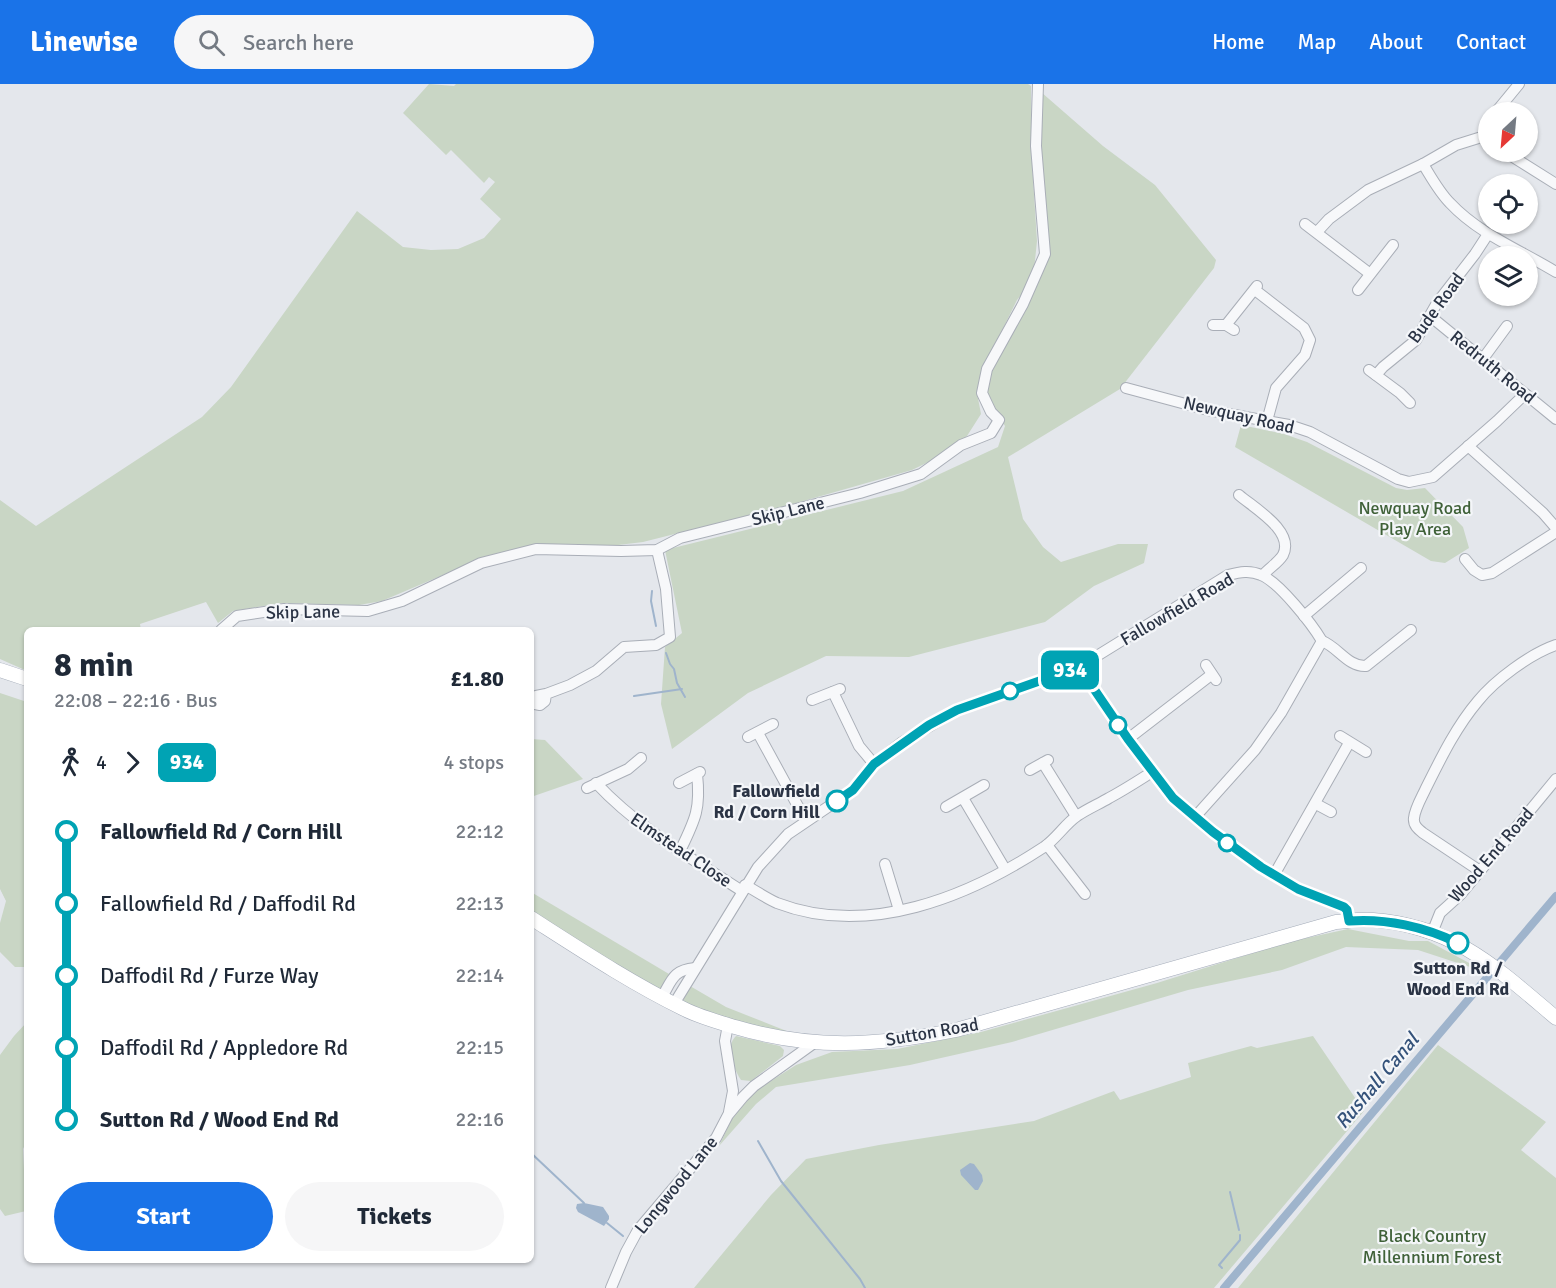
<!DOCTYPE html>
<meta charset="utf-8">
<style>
:root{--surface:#fff;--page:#f6f6f7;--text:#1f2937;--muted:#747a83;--accent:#1a73e8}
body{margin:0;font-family:Signika,sans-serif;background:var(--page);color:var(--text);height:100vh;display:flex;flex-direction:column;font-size:22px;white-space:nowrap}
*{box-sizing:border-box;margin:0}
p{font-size:20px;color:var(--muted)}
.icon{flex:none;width:33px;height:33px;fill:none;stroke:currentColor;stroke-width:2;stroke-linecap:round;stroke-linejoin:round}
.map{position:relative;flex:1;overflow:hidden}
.drawer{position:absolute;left:24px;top:543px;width:510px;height:636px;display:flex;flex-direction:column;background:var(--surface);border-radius:9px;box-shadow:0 2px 4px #0004}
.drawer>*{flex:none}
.badge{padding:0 12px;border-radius:9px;font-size:21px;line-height:39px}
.needle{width:39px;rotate:206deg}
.tools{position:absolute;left:1478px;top:18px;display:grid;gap:12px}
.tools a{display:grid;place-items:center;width:60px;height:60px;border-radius:50%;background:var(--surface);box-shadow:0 2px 4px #0004;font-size:30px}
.map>.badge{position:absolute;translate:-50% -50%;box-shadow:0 0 0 3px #fff}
.legs{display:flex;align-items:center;gap:9px;height:66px;padding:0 30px;font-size:20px}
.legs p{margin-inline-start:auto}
.summary{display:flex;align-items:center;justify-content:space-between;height:102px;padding:0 30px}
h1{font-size:33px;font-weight:800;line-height:45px}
.cta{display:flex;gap:12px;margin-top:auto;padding:12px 30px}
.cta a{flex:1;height:69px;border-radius:36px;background:var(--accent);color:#fff;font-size:24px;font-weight:800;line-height:69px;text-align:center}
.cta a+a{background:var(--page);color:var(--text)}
ul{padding:0 30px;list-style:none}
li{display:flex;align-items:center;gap:21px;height:72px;font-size:22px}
li i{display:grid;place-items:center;width:9px;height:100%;margin:0 8px;background:currentColor}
li i::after{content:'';width:15px;height:15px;margin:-8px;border:4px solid;border-radius:50%;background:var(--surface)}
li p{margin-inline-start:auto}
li:first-child i{background:linear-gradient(#0000 50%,currentColor 0)}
li:last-child i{background:linear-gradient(currentColor 50%,#0000 0)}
header{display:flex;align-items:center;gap:36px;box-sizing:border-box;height:84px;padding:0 30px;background:var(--accent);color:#fff}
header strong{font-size:28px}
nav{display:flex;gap:33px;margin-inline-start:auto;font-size:21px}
.search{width:420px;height:54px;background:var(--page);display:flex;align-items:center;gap:15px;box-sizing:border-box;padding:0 21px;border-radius:33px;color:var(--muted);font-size:22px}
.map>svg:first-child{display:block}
</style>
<header>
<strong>Linewise</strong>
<div class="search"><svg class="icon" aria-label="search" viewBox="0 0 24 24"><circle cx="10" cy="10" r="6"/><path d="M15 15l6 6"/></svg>Search here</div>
<nav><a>Home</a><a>Map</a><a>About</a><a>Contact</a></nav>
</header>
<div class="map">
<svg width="1556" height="1204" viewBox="0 0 1556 1204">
<rect width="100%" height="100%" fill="#e4e7ec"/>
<g fill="#c9d6c5">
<path d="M429,0L454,2L456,0H1028L1031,2V63L1037,157L1033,196L1017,216L985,281L977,309L981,330L967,352L949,368L912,386L786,422L643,458L610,462L531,461L471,479L382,517L359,521L282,519L233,527L218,539L206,518L140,540L141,546H27V587L0,575V416L36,442L202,333L231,303L357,127L403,163L431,166L458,165L484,154L501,135L480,115L495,98L489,93L484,99L451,66L446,71L403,29Z"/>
<path d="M1041,8L1103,62L1155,101L1216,176L1214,184L1120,305L1008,373L1023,435L1043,463L1061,478L1118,460H1148L1144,479L1094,502L1045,538L909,573L826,572L748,609L672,665L661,620L665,563L682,549L665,466L903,407L998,363L1005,342L986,310L990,286L1046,174L1039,62Z"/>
<path d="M1241,341L1284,350L1307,358L1396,404L1407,406L1425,404L1463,443L1469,464L1445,479L1431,477L1235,363Z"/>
<path d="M0,609L27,618V883H15L0,868V839L6,817L0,805Z"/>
<path d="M531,655L545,656L583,695L531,713Z"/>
<path d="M531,808L669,890L659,907L531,830Z"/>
<path d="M1348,845L1409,857H1428L1486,888L1484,891L1470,883L1418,866L1346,863L1282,886L1188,906L1012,958L910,981L776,1003L756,1020L719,1062L735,1028L749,1011L796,981L832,968L897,965L981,948L1157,899L1288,858Z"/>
<path d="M690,902L726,923L794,950L754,944L685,921L683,914Z"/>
<path d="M27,938V1057L23,1065L26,1127L5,1132L0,1125V971L14,952Z"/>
<path d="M736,952L780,962L784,966L783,972L751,997L741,996C733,984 725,962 736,952Z"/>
<path d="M1313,952L1364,1027L1214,1204H694L771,1111L806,1075L879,1061L1034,1037L1114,1007L1120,1016L1191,993L1188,979L1251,962L1257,964Z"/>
<path d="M1438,961L1546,1038L1521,1066L1556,1094V1204H1238Z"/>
</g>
<g fill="#9fb4cc">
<path d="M970,1079L974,1080L982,1091L983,1097L978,1106H975L961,1091L960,1086Z"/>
<path d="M584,1119L603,1123L609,1132V1135L604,1142L578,1128L576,1124L577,1120Z"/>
</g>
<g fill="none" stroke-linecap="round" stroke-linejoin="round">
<g stroke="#9fb4cc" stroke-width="2">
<path d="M652,507L651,517L656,542"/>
<path d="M666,569L670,580L674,585L677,599L685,613"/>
<path d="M634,612L682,605"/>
<path d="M758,1057L781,1097L860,1195L865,1204"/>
<path d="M531,1069L584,1119"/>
<path d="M1230,1108L1239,1146"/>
<path d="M607,1139L623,1152"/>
<path d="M1222,1184L1219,1181L1240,1156V1151"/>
</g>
<path stroke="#9fb4cc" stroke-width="8" d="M1224,1204L1556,812"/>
<defs>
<g id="minor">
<path d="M1496,28L1519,0"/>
<path d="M1505,68L1556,100"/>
<path d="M1423,80C1431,93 1439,108 1450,119C1479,150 1520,166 1556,188"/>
<path d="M1305,140L1369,189"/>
<path d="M1317,148L1329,135L1368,106L1423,80L1456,61L1488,51"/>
<path d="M1255,206L1304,244L1310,256L1305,271L1276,304L1267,337"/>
<path d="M1358,206L1393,161"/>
<path d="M1430,232L1556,335"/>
<path d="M1213,241H1226L1234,246"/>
<path d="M1226,241L1257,202"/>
<path d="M1482,274L1485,272L1507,242"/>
<path d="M1369,286L1400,309L1410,319"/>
<path d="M1376,291L1383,283L1416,256L1437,219L1475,170L1488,150"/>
<path d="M1126,304L1208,326L1289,341L1310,348L1398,395L1409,398L1433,393L1497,337L1525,310"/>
<path d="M1468,362L1543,429L1556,444"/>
<path d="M1239,411C1254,424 1295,447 1283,471C1278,479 1269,484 1263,491"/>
<path d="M1465,475L1474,486L1482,491L1492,489L1556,448"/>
<path d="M1304,532L1361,484"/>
<path d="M221,546L237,532L284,525L368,527L402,517L481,479L536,465L621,467L657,466L680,454L860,409L921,390L961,361L991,349L999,336L991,328L982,309L987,285L1023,220L1045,170L1036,62L1038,0"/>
<path d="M1322,557C1338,563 1348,583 1366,582L1411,546"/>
<path d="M1206,581L1216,596"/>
<path d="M1079,583L1128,655L1173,714L1213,748L1261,783L1298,805L1346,824L1349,837"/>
<path d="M833,608L859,662L874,680"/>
<path d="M546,610L536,612L534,616L535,620L540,621L545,617L546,610L570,601L596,587L624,563L656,561L670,553L666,505L657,466"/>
<path d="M812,616L840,605"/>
<path d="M758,649L806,737"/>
<path d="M1340,652L1366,668"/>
<path d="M748,653L773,640"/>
<path d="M1128,655L1211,591"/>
<path d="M1043,679L1076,732"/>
<path d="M1030,686L1048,676"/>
<path d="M596,699C638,744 691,774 742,807"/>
<path d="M679,699L700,688"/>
<path d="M587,704L628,685L641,674"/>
<path d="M963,714L1005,785"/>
<path d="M1316,720L1331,728"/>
<path d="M946,723L984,701"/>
<path d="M1195,733L1255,666L1281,629L1322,557"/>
<path d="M1047,761L1085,810"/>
<path d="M680,767C695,736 701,725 697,690"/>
<path d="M885,780L899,826"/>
<path d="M1480,787L1423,749C1418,745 1413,741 1414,734C1415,724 1422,713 1426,704C1441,674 1456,643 1478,617C1495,596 1530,570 1556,561"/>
<path d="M1274,791L1349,659"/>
<path d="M745,801C756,807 766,814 777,819C868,854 968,813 1044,763C1057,754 1065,740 1077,732C1087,725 1099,720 1109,714C1124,706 1138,697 1152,688"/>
<path d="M1432,849L1440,829L1461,810L1556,695"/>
<path d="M662,913C672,896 673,886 695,884"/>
<path d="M674,920L758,783L788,750L853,706L874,680L901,659L957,626L1079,583L1228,491C1240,488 1250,486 1261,491C1279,498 1312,540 1322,557"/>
<path d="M728,941L725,957L733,1007L729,1028"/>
<path d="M611,1204L626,1168L638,1146L716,1054L728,1031L743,1013L754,1002L814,959"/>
</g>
<g id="major">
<path d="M0,586L27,595"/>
<path d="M531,834C581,866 631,899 684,925C700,933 718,938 735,943C813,966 877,962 956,946L1336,838C1348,837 1361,835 1373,836C1454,842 1498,885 1556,934"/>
</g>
</defs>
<use href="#minor" stroke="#a9aeb7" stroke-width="12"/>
<use href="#major" stroke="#a3abb8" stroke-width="15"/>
<use href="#minor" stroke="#f7f8fa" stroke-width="10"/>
<use href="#major" stroke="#fff" stroke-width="14"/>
</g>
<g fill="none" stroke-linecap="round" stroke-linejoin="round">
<defs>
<path id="line-1" d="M837,717L853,706L874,680L929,641L957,626L1079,583L1128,655L1173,714L1213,748L1261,783L1298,805L1344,823L1347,826L1349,837C1386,834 1425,843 1458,859"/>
</defs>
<use href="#line-1" stroke="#fff" stroke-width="14"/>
<use href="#line-1" stroke="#00a3b4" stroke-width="9"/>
</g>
<g fill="#fff" stroke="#00a3b4" stroke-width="3">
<circle cx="1010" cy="607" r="8"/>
<circle cx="1118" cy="641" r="8"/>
<circle cx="837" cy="717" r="10"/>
<circle cx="1227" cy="759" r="8"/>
<circle cx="1458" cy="859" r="10"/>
</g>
<g text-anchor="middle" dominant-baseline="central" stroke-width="4.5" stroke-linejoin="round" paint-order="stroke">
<g font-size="18" fill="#2b3445" stroke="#f4f6f9">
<text transform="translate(1436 224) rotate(-54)">Bude Road</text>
<text transform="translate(1493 283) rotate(39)">Redruth Road</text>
<text transform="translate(1239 331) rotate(13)">Newquay Road</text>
<text transform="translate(788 427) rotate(-14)">Skip Lane</text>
<text transform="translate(1177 525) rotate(-30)">Fallowfield Road</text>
<text transform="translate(303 528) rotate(-1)">Skip Lane</text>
<text transform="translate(681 766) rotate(34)">Elmstead Close</text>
<text transform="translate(1491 771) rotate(-49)">Wood End Road</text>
<text transform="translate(932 948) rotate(-10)">Sutton Road</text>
<text transform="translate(676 1101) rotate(-51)">Longwood Lane</text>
</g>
<g font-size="18" fill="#3f6138" stroke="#f4f6f9">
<text x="1415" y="424">Newquay Road<tspan x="1415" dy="21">Play Area</tspan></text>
<text x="1432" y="1152">Black Country<tspan x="1432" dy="21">Millennium Forest</tspan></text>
</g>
<g font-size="18" font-weight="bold" fill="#2b3445" stroke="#f4f6f9" text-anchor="end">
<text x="820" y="707">Fallowfield<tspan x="820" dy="21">Rd / Corn Hill</tspan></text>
<text x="1458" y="884" text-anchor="middle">Sutton Rd /<tspan x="1458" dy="21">Wood End Rd</tspan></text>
</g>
<g font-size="20" font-style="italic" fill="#34527a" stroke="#f4f6f9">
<text transform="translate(1377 997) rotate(-50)">Rushall Canal</text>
</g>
</g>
</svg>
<div class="tools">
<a><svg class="needle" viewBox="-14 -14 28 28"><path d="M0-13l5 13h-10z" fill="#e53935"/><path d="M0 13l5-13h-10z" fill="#747a83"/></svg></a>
<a><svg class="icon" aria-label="locate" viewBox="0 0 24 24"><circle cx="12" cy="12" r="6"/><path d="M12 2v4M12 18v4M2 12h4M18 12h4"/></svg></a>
<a><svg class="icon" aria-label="layers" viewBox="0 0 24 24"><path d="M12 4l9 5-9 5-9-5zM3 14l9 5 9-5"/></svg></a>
</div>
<b class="badge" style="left:1070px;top:586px;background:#00a3b4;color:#fff">934</b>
<section class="drawer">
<div class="summary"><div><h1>8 min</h1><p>22:08 – 22:16 · Bus</p></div><b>£1.80</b></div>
<div class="legs"><svg class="icon" aria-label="walk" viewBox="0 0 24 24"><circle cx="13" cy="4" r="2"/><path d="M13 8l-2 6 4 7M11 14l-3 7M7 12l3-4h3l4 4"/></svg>4<svg class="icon" aria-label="forward" viewBox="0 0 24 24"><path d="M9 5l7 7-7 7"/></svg><b class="badge" style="background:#00a3b4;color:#fff">934</b><p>4 stops</p></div>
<ul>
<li><i style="color:#00a3b4"></i><b>Fallowfield Rd / Corn Hill</b><p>22:12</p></li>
<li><i style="color:#00a3b4"></i><span>Fallowfield Rd / Daffodil Rd</span><p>22:13</p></li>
<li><i style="color:#00a3b4"></i><span>Daffodil Rd / Furze Way</span><p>22:14</p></li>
<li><i style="color:#00a3b4"></i><span>Daffodil Rd / Appledore Rd</span><p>22:15</p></li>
<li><i style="color:#00a3b4"></i><b>Sutton Rd / Wood End Rd</b><p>22:16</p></li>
</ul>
<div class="cta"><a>Start</a><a>Tickets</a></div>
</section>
</div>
